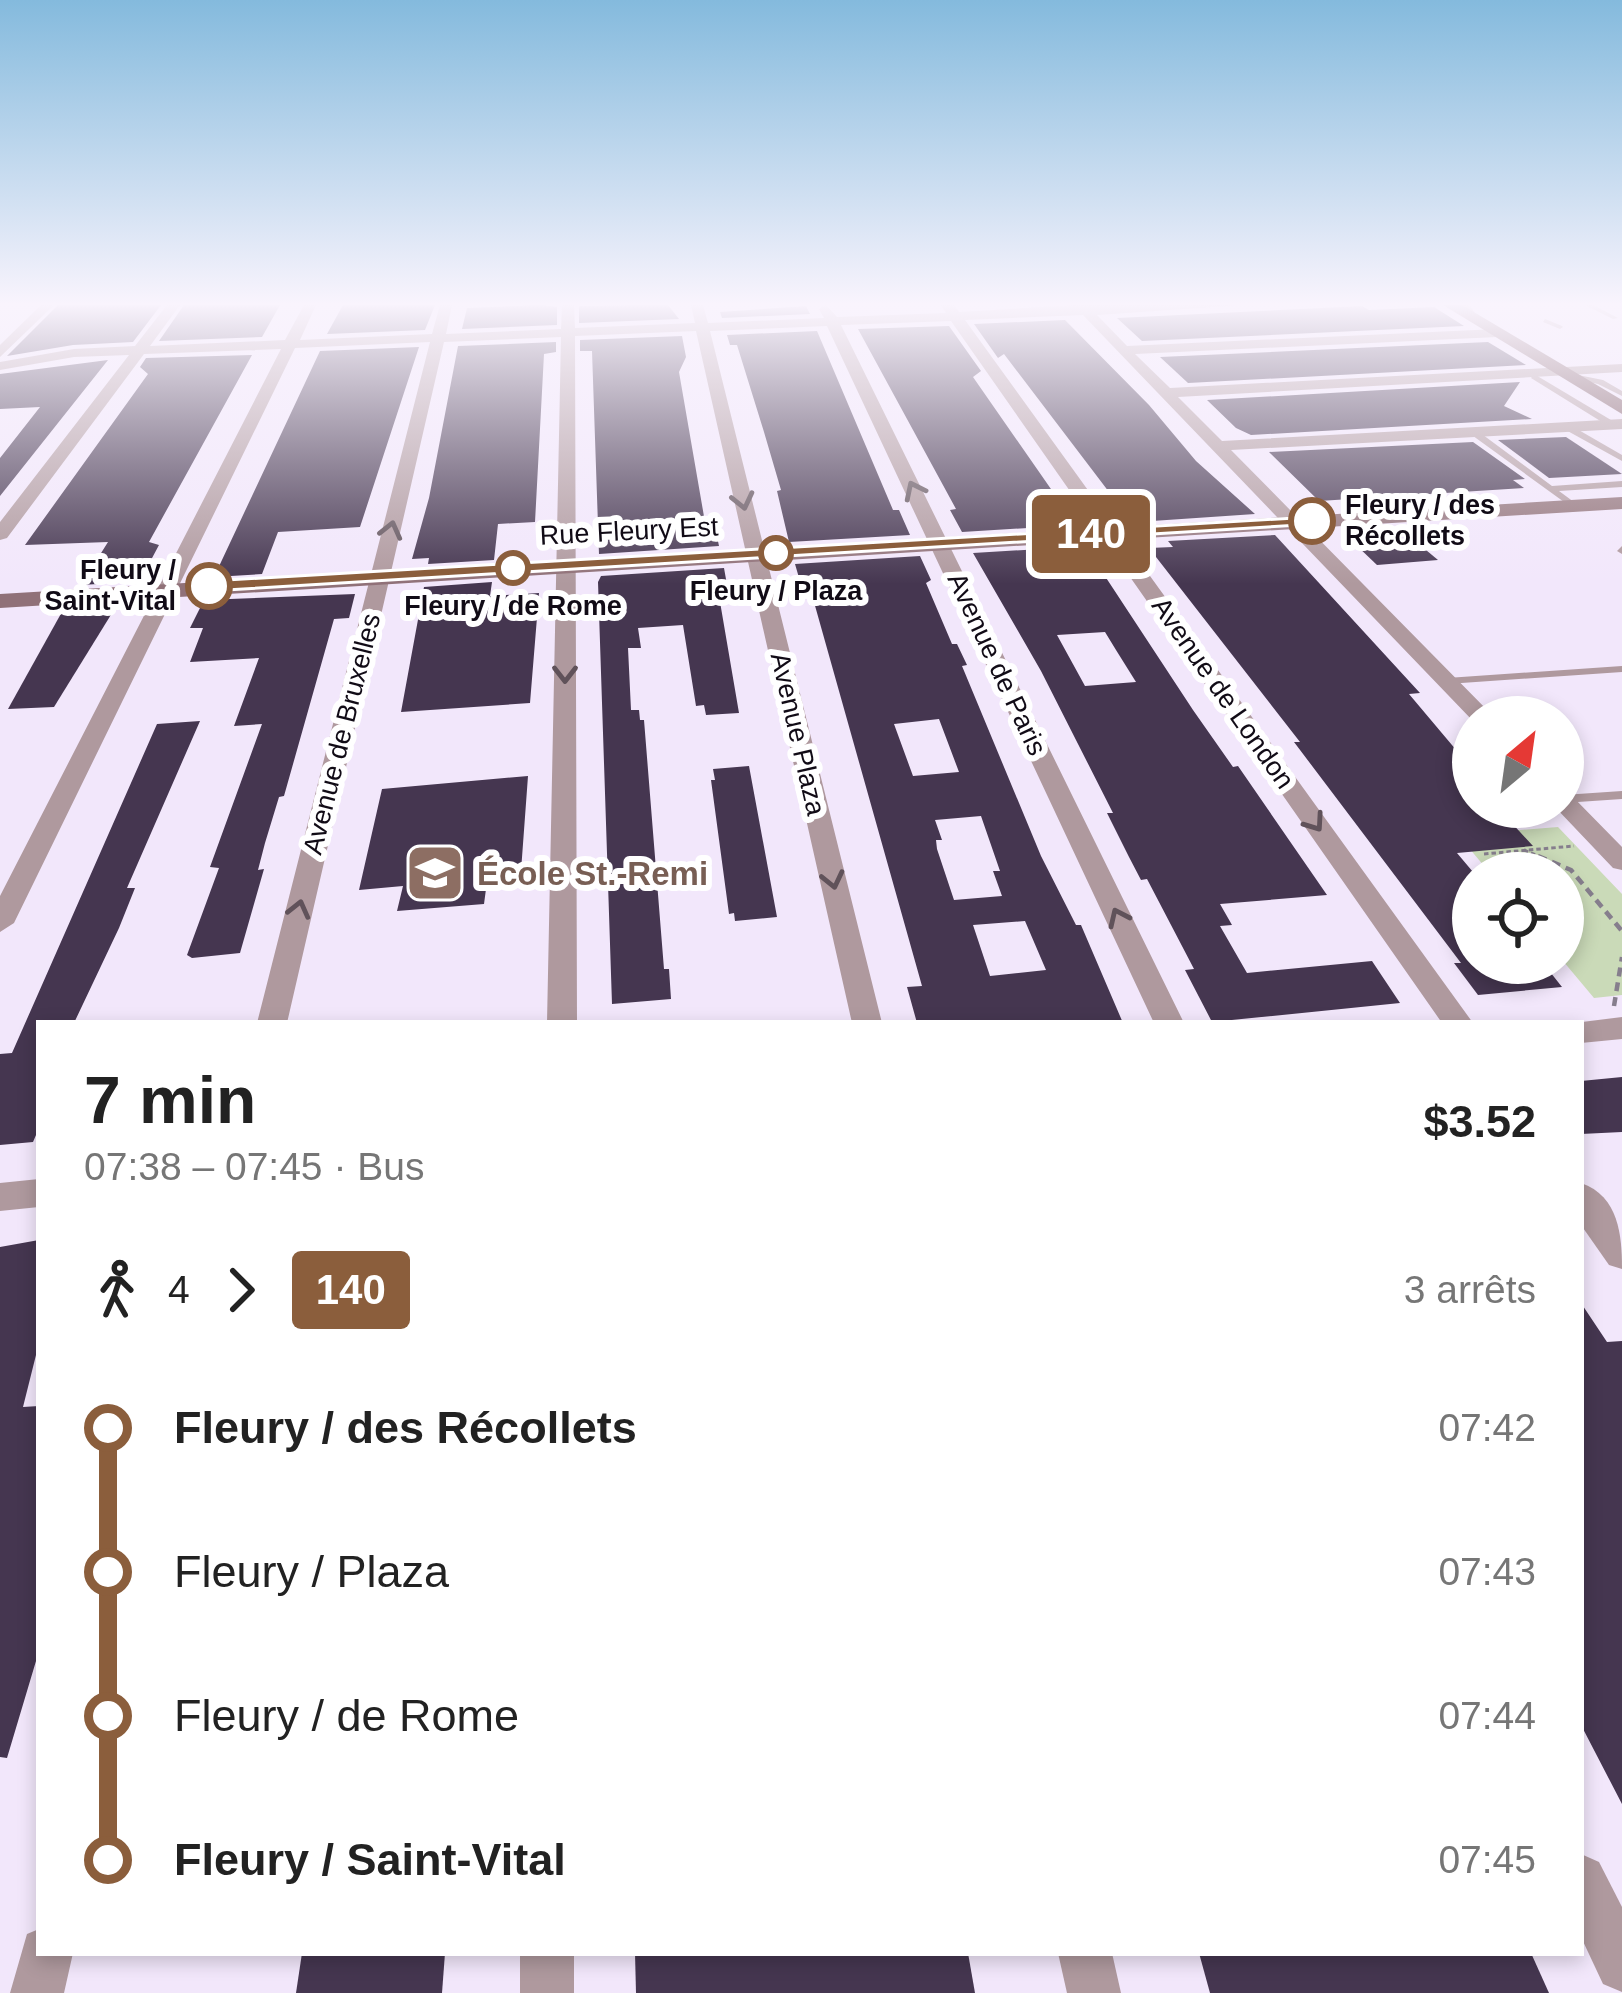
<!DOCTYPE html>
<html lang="fr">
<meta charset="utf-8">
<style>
:root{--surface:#fff;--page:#f6f6f6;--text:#222;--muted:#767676}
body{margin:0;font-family:Helvetica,sans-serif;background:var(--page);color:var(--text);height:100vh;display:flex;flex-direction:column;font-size:45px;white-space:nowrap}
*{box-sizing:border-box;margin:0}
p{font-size:39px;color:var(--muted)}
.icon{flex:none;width:66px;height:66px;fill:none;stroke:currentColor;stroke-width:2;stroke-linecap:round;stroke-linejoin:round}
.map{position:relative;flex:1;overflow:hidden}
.panel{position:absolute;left:36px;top:1020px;width:1548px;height:936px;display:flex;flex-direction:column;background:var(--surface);border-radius:0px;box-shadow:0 6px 18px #0003}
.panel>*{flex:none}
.badge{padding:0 24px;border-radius:9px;font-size:42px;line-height:78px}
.needle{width:78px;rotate:29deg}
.fabs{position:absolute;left:1452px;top:696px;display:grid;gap:24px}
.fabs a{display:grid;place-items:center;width:132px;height:132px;border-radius:50%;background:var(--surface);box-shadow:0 6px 18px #0003;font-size:60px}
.map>.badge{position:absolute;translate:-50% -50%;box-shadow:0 0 0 6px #fff}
.legs{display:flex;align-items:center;gap:18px;height:132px;padding:0 48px;font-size:39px}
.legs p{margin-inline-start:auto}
.summary{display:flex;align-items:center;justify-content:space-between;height:204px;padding:0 48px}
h1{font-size:66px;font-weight:700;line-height:90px}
ul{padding:0 48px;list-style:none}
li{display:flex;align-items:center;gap:42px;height:144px;font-size:45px}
li i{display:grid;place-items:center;width:18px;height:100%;margin:0 15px;background:currentColor}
li i::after{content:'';width:30px;height:30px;margin:-15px;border:9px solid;border-radius:50%;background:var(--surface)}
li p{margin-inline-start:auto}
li:first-child i{background:linear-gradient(#0000 50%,currentColor 0)}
li:last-child i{background:linear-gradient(currentColor 50%,#0000 0)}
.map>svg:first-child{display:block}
</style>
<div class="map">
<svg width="1622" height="1993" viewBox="0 0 1622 1993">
<rect width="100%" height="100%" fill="#f2e7fb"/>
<path fill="#cadab8" d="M1558,827L1622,894V995L1594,998L1563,961V873H1490L1458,835Z"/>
<g fill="#453650" fill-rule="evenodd">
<path d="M58,305H161L133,342L73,345L7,356Z"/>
<path d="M184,305H280L262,337L159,341Z"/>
<path d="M343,305H435L425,330L327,334Z"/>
<path d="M541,305L557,307V325L462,329L467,308Z"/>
<path d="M668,305L679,319L579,323V306Z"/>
<path d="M806,306L810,314L722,318L720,312Z"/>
<path d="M1362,306L1369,310L1434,307L1464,326L1142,341L1117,318Z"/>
<path d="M1065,320L1149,405L1196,461L1255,514L1152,521L1128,491L1109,492L1004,354L998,358L974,324Z"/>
<path d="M949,326L981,371L973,377L1076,525L962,532L950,510L956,509L858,329Z"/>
<path d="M817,331L893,510H899L910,535L789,542L777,491L781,490L764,432L737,345H730L727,335Z"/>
<path d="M682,336L686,357L679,372L706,528L715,527L719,546L599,554L592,351H580V340Z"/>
<path d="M556,342V352L544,354L535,522L498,524L494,560L428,564L429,558L412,559L429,498L458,346Z"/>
<path d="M1488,342L1526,365L1188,383L1160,357Z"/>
<path d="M419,347L360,527L278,532L262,574L214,577L320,351Z"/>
<path d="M252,355L149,542L159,545L143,575H135L131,582L81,585L108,542L25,545L148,374L140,367L146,358Z"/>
<path d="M108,360L0,496V458L40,407L0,409V374Z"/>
<path d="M1520,382L1504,406L1532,419L1251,435L1236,428L1207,400Z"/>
<path d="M1566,437L1622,474L1549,478L1498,440Z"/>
<path d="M1473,442L1525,479L1513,480L1524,488L1319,501L1269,452Z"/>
<path d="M1275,535L1420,693L1409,694L1473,770V807H1497L1533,846L1457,853L1473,872V963H1543L1562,987L1478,995L1454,963H1461L1294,742H1300L1149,548L1173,547L1168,541Z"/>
<path d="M1414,540L1438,560L1377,565L1355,544Z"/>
<path d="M1090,546L1101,564H1097L1193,710L1233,767L1238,766L1327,895L1220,904L1232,925L1220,926L1247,973L1372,961L1400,1003L1212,1022L1185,970L1194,969L1147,879L1141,880L1129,857L1107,813H1113L1041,671L973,553ZM1105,632L1116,650L1136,682L1085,686L1057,635Z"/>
<path d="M920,556L931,580L926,583L952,644H957L967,665L962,666L1041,856L1076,925H1081L1123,1023H917L907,987L922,986L812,595H804L795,564ZM939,719L959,772L913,776L894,724ZM981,816L1000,871H993L1002,896L954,900L937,849L936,840H942L935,820ZM1025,921L1046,970L990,976L973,925Z"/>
<path d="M724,568L729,596H719L739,713L706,715L704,705L696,706L683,625L638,628L641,648H628L631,710H639L640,720H644L664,969H669L671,999L612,1004L598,582L601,576Z"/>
<path d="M492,582L490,596L539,593L530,703L401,712L424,587Z"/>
<path d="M355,594L349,618L334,619L284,796L279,797L265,843L258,870L264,869L240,953L192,958L187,955L219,868L210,867L262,724L234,726L259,658L190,662L203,628H190L204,600Z"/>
<path d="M117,605L54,707L8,709L63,610Z"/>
<path d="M200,721L127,888H135L119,928L74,1023H39V1128L33,1142L0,1145V1054L12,1053L157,724Z"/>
<path d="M749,766L777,917L735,921L734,913L729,914L711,780H715L713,769Z"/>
<path d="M528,776L521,871L488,874L484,904L397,911L403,886L359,890L382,789Z"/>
<path d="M1622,1077V1132L1581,1134V1081Z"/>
<path d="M39,1240V1343L23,1407L39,1406V1651L7,1758L0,1757V1247Z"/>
<path d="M1581,1303L1607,1342L1622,1341V1804L1581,1725Z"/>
<path d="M302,1953H445L442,1993H296Z"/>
<path d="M635,1953H968L975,1993H636Z"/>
<path d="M1199,1953H1531L1549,1993H1210Z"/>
</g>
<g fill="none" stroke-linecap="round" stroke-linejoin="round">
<g stroke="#867e8d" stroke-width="3" stroke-dasharray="4.5 3" stroke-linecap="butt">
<path d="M1524,850L1545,859"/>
<path d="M1484,854L1574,846"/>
</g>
<g stroke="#867e8d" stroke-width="4.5" stroke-dasharray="9 6" stroke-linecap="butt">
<path d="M1538,856L1571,870L1622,931"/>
<path d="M1614,1006L1622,957"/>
</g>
<g fill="#af999e" fill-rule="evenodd">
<path d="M1463,305H1469L1486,327H1482Z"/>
<path d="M1585,305H1593L1618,318L1613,319Z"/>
<path d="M1545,319L1562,326L1563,327L1560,329L1543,322Z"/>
<path d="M1568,373L1603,380L1622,391V396L1598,384L1565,377Z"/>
<path d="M1534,374L1616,423L1617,425L1610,427L1531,378Z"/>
<path d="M1564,425H1570L1622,455V461L1564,429Z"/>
<path d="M1469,429H1475L1552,486L1622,481V487L1559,491L1578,505L1571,507L1469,433Z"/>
<path d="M1622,546V554L1617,551Z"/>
<path d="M1622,666V672L1447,684L1441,681L1447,678Z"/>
<path d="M1622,791V799L1563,803V795Z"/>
</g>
<g fill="#af999e" fill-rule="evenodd">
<path d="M41,305H54L0,357V345Z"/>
<path d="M167,305H180L150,346L285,340L304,305H316L300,340L432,334L440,305H452L446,334L561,329L562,305H574L575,328L695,323L691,305H703L708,323L824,318L819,309L826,305L837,317L946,313L941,305H954L959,312L1074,305H1242L1097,315L1127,346L1497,329L1504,333L1497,337L1135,354L1170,388L1622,364V372L1178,397L1222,441L1622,419V429L1231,450L1494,717H1473V721L1083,315L965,320L1473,1023H1442L951,321L841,325L1184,1023H1154L827,326L710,331L882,1023H852L696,331L575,336L577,1023H547L561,337L444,342L287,1023H257L430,342L295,348L14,923L0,932V896L281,349L144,354L7,538L0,540V522L129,355L74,357L0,370V362L74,349L135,346Z"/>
<path d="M1563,793L1572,796L1622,847V870L1613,868L1555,807H1563Z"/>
<path d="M1622,1017V1039L1581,1043V1023H1574Z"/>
<path d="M39,1179V1207L0,1211V1183Z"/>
<path d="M1581,1183C1619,1196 1622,1236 1622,1269L1609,1265L1581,1225Z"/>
<path d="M1581,1854L1599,1862L1622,1907V1992L1603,1984L1581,1937Z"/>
<path d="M39,1929V1953H73L64,1993H10L27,1934Z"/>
<rect x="520" y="1953" width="54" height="40"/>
<path d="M1058,1953H1112L1121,1993H1067Z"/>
</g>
<path fill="#907178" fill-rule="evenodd" d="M1622,497V509L0,608V594Z"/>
<path fill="#79555d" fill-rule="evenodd" d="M1443,305H1462L1622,400V414Z"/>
</g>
<defs><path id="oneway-chevron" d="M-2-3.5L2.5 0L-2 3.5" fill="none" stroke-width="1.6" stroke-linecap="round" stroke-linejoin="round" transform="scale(3)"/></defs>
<g stroke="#60525a">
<use href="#oneway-chevron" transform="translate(914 490) rotate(-116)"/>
<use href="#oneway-chevron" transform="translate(743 501) rotate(77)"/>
<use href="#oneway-chevron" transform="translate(391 530) rotate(-76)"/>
<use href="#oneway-chevron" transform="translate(565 674) rotate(90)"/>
<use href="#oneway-chevron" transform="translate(1315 823) rotate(55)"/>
<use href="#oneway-chevron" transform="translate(833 880) rotate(77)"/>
<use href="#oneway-chevron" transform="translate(299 909) rotate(-76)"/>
<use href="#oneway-chevron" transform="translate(1118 917) rotate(-115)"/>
</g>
<linearGradient id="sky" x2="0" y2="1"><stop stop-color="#84badd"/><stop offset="0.52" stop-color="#f9f4fd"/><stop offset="1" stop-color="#f9f4fd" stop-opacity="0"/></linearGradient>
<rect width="1622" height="584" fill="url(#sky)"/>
<path fill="#8b5e3c" stroke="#fff" stroke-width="3" d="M1312,517L1317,524L209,591L201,586L209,581Z"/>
<defs>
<symbol id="school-square" viewBox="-11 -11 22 22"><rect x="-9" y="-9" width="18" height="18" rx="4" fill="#8d6e63" stroke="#fff"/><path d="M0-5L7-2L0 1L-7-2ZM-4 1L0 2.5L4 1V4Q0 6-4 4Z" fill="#fff"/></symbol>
</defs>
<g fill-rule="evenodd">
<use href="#school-square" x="402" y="840" width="66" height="66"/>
</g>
<g fill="#fff" stroke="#8b5e3c" stroke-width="6">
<circle cx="1312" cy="521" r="21"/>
<circle cx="776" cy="553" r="15"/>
<circle cx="513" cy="568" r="15"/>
<circle cx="209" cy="586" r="21"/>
</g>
<g text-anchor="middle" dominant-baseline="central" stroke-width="12" stroke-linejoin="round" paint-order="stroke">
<g font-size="27" font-weight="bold" fill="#110b16" stroke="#fff">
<text x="1345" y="505" text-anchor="start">Fleury / des<tspan x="1345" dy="31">Récollets</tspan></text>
<text x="176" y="570" text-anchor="end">Fleury /<tspan x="176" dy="31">Saint-Vital</tspan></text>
<text x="776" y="591">Fleury / Plaza</text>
<text x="513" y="606">Fleury / de Rome</text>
</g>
<g font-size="27" fill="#110b16" stroke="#fff">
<text transform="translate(629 531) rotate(-3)">Rue Fleury Est</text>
<text transform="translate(997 664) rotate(65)">Avenue de Paris</text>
<text transform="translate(1223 693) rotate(55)">Avenue de London</text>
<text transform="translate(342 734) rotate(-76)">Avenue de Bruxelles</text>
<text transform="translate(798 734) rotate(77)">Avenue Plaza</text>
</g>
<g font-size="33" font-weight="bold" fill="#785e54" stroke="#fff" text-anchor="start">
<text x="477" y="873">École St.-Remi</text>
</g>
</g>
</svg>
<div class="fabs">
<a><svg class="needle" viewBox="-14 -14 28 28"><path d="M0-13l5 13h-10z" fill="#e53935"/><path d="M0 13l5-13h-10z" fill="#767676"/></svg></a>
<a><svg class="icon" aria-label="locate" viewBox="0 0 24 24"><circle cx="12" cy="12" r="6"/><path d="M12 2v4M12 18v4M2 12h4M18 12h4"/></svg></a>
</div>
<b class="badge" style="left:1091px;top:534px;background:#8b5e3c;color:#fff">140</b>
<section class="panel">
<div class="summary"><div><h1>7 min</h1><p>07:38 – 07:45 · Bus</p></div><b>$3.52</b></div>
<div class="legs"><svg class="icon" aria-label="walk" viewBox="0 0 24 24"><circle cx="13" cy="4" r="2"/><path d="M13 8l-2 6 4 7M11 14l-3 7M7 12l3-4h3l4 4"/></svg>4<svg class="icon" aria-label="forward" viewBox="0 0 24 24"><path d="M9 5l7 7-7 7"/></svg><b class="badge" style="background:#8b5e3c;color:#fff">140</b><p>3 arrêts</p></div>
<ul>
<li><i style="color:#8b5e3c"></i><b>Fleury / des Récollets</b><p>07:42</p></li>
<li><i style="color:#8b5e3c"></i><span>Fleury / Plaza</span><p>07:43</p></li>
<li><i style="color:#8b5e3c"></i><span>Fleury / de Rome</span><p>07:44</p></li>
<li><i style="color:#8b5e3c"></i><b>Fleury / Saint-Vital</b><p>07:45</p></li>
</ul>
</section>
</div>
